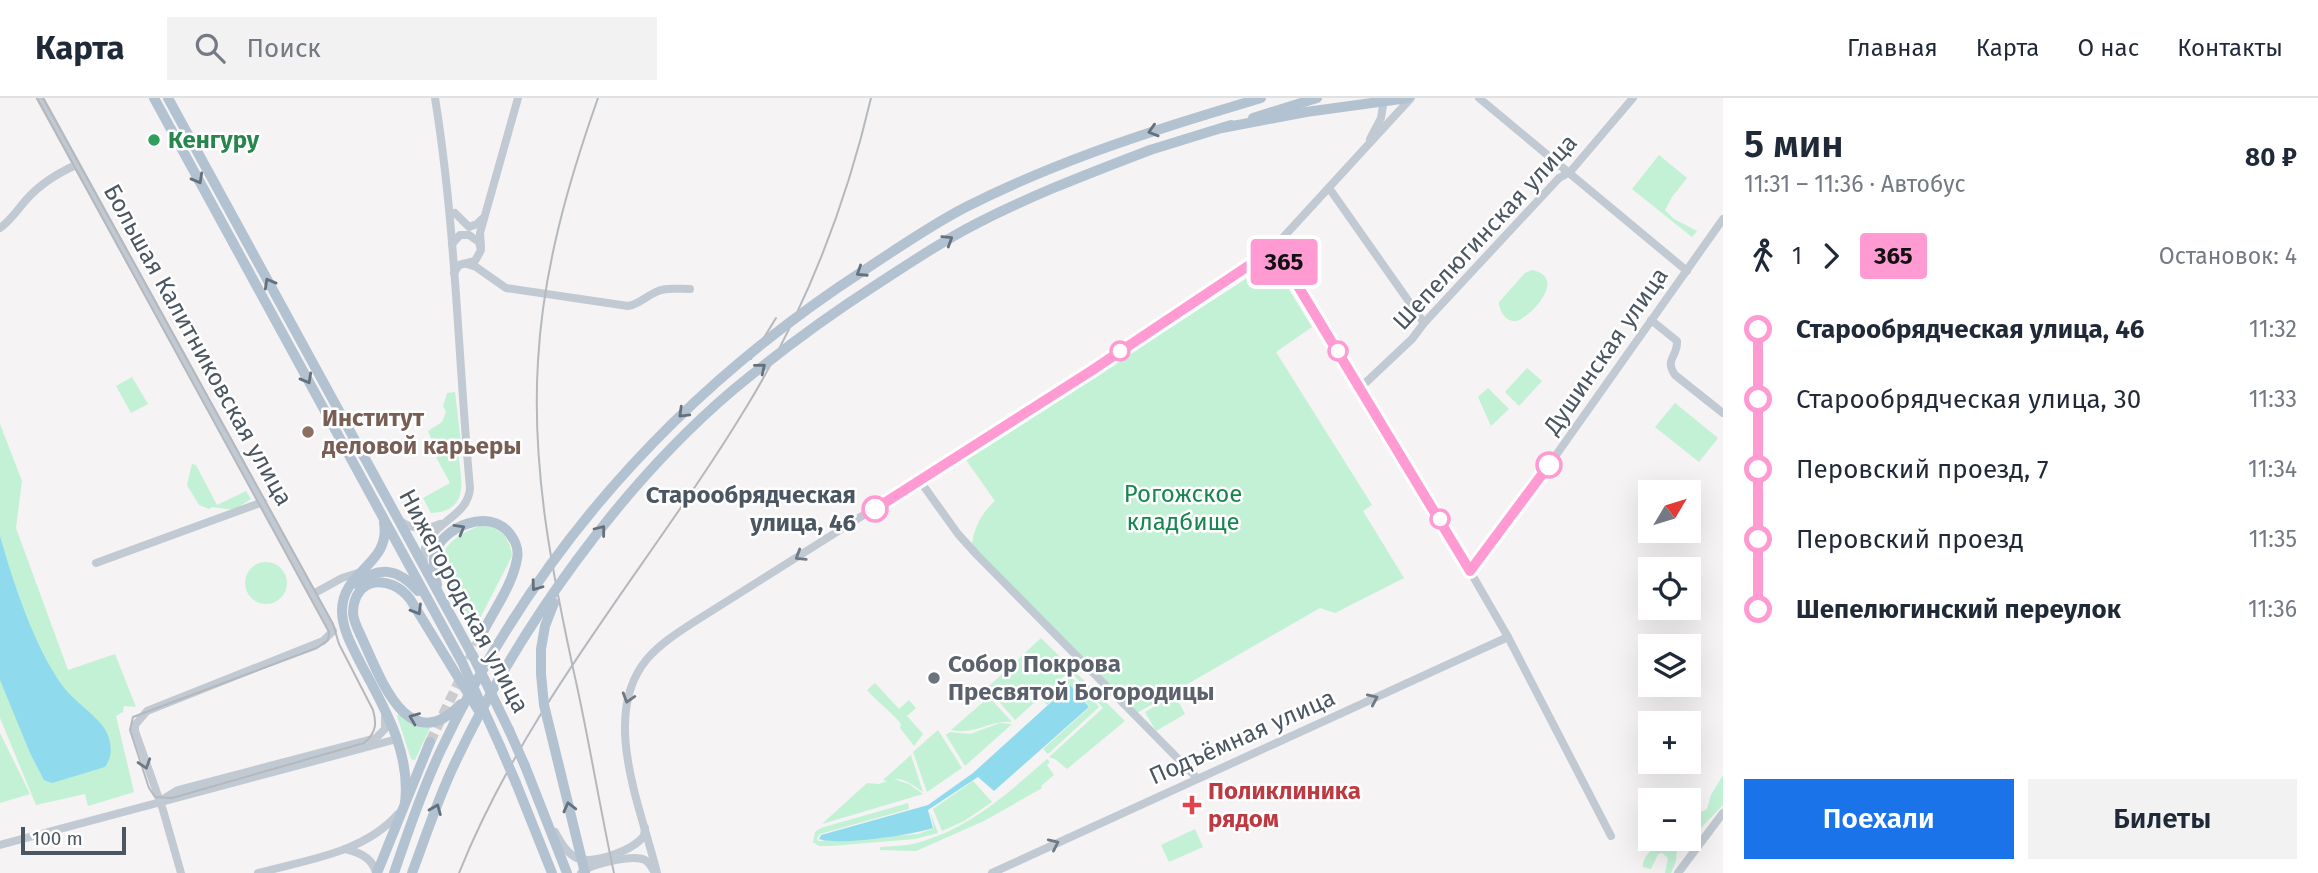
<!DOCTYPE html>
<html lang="ru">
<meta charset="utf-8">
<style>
:root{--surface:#fff;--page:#f2f2f3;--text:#1f2937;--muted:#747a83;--line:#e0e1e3;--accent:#1a73e8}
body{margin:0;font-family:"Fira Sans",sans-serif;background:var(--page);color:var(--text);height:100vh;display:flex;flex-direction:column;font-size:26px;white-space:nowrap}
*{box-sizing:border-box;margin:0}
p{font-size:23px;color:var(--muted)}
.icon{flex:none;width:38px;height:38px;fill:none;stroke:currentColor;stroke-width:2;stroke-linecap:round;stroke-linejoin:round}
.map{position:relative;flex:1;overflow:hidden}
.panel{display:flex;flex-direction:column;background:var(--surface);width:595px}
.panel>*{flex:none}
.badge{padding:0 14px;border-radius:5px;font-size:24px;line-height:46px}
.needle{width:46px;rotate:52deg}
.buttons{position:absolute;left:1638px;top:382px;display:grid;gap:14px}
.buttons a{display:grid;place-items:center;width:63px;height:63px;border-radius:0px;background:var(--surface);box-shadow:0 7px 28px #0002;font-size:35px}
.scale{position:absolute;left:21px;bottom:18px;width:105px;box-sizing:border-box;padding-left:7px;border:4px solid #4a5661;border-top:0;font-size:19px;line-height:24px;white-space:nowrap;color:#4a5661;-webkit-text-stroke:5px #fff;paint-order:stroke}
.map>.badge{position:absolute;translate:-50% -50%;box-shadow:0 0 0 4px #fff}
.legs{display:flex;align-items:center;gap:10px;height:77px;padding:0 21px;font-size:23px}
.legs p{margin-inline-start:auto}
.overview{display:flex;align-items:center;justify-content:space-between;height:119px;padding:0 21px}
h1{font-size:38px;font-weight:600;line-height:52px}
.button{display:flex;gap:14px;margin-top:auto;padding:14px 21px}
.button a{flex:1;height:80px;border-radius:0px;background:var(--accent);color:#fff;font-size:28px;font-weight:600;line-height:80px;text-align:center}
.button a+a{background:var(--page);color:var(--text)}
ul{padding:0 21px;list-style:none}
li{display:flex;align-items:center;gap:24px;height:70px;font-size:26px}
li i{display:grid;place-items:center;width:10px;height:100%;margin:0 9px;background:currentColor}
li i::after{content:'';width:18px;height:18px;margin:-9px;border:5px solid;border-radius:50%;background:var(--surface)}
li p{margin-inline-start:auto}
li:first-child i{background:linear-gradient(#0000 50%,currentColor 0)}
li:last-child i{background:linear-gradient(currentColor 50%,#0000 0)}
header{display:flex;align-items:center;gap:42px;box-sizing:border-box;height:98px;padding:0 35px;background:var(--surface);border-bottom:2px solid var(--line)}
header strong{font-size:33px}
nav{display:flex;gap:38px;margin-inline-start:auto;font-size:24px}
.search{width:490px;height:63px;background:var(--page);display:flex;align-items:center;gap:18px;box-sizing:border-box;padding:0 24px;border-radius:0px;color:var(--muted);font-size:26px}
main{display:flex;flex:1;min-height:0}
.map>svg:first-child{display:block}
</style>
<header>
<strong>Карта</strong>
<div class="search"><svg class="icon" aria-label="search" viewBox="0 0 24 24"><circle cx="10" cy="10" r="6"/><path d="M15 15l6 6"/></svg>Поиск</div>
<nav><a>Главная</a><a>Карта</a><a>О нас</a><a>Контакты</a></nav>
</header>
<main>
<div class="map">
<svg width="1723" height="775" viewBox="0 0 1723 775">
<rect width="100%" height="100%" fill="#f5f3f3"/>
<g fill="#c3f1d5">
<path d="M1659,57L1687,80L1672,99L1665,112L1674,121L1697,133L1692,139L1632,91Z"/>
<path d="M1272,164L1312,229L1276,254L1372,407L1363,413L1404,480L1335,515L1320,510L1137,615L972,447C973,431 983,413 995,403L966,362Z"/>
<path d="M1532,172C1570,180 1527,222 1516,223C1506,224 1499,213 1499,204L1525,175Z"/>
<path d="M1527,270L1542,283L1519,308L1505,294Z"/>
<path d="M132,279L148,306L131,315L116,288Z"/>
<path d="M1488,290L1509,311L1491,328L1478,299Z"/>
<path d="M455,294L461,345L436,353L428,333L442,324L446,314L443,308L447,295Z"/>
<path d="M1675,305L1718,340L1699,364L1655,329Z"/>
<path d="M0,326L22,383L16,430L68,572L115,556L136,609L124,608L123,614L116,618L134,694L88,708L85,696L36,707L0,620Z"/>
<path d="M458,353C461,381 471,413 431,415L423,400L450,385L436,359Z"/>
<path d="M192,366L196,367L217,407L246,393L251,401L234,412L212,409L209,411L199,407L187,387Z"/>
<path d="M479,428C499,427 510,439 512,458L475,530C453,486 412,455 479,428Z"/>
<circle cx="266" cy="485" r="21"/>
<path d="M1041,540L1125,623L1067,671L1055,661L1049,659L1103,610L1070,573L1015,622L987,590Z"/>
<path d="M1070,578L1099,609L1048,656L1043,651L1090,609L1069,586L1047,607L1043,603Z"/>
<path d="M875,585L899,611L909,602L916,610L907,618L923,636L914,648L900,630L901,626C892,614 878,605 867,592Z"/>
<path d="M1175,597L1185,616L1156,633L1145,614Z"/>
<path d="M989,599L1012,624C989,622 975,638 951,632Z"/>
<path d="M400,614L419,628L430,630L415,662L411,661L397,618Z"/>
<path d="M1000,625L1012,626L965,668L946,637L950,634L970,636Z"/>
<path d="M938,632L962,670L927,694L913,654Z"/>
<path d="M0,635L30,696L0,705Z"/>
<path d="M911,657L923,694C914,688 906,680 894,681L909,686L923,696L822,726L867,685L879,686L887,683L883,682Z"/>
<path d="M1047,661L1050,664L1047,667L1054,677L1041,688L1042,690L984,723L916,753L880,752V749C892,748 906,748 917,745C970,730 1007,696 1047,661Z"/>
<path d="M1723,677V707L1697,734L1689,739V720L1707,711L1711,697Z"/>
<path d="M973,683L992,704L964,723L942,733L933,711Z"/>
<path d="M908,705L909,711L820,736L817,740L818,743L918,736L934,730L930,713L938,735L915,741L831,748H819L813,744L815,734L821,730Z"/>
<path d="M1195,731L1203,749L1169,764L1161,747Z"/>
<path d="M1664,740H1687L1677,749L1676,763L1671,775H1665L1668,760L1662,755L1658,756L1651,771L1643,769C1642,757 1656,749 1664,740Z"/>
</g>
<g fill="#90daee">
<path d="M0,438C13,484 34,548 62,587C72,602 99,619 106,633C112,645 113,658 105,669L52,685L44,682L30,655L0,582Z"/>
<path d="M1070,587L1089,609L994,693L978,679L928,712L933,730C913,737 837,748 819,741L821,737L928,707L973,675Z"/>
</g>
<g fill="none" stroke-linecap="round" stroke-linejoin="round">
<g stroke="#caccce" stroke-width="10" stroke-dasharray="10 5" stroke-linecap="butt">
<path d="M469,562L485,530"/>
<path d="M430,644L462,577"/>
</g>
<g stroke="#c1cad2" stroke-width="8">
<path d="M40,0L333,533L323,543L147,613L135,627V633L163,712L181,775"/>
<path d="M1479,0L1687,173"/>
<path d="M1370,41L1381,20L1384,1"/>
<path d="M1329,90L1424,225"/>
<path d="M455,115L469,129L477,126L482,121"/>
<path d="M0,130C11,122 18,111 26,102C40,86 58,75 76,67"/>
<path d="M452,146L460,137H469L479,144L481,152L475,163L459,167L454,175"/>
<path d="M481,148L480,135L518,0"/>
<path d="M1275,150L1440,421L1508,539L1611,738"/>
<path d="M467,166L476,169L506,190L628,208C639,206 644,200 654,195C664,189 678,191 690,191"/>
<path d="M1651,222L1677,243C1678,259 1664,261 1675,277L1723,315"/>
<path d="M1360,290L1412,241L1424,225L1559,80L1570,74L1633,0"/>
<path d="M920,383L958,436L977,457L1197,680"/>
<path d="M400,423C413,432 426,432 440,426"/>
<path d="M96,465L263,404"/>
<path d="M424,466C419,424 468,424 470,390C458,260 456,129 435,0"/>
<path d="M1470,473L1549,367L1723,121"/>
<path d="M313,496L342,480L358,475"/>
<path d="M165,700L178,692L376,640L385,631V618"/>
<path d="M555,734C560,743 566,755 577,760C595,767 633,752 644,738L645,730"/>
<path d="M0,747L397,641"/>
<path d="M345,751C359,754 373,760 376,775"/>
<path d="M258,775C306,762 364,755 398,716"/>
<path d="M581,775C590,766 633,756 645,762C650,765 652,770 655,775"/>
<path d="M657,775C642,712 599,618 647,561C660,546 677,535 694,524L1054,297L1267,157L1411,0"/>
<path d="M992,775L1508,539"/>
<path d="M1678,775L1723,715"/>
</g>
<g stroke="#b3c2d1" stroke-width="10">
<path d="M154,0L462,564L500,648"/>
<path d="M168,0L474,560L509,632"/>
<path d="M1218,13L1261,0"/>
<path d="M1253,20L1317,0"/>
<path d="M1150,52L1231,27"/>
<path d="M384,425C391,467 342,472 342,513C342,532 354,552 362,568C385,611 411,655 405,705"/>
<path d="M356,486C380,467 399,471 418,493"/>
<path d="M437,487C435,477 432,465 435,455C442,429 490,409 510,436C516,444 519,451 517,461C513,485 496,509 485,530"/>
<path d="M360,536C357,529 353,522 353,514C354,478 391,476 410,501L480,615"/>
<path d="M525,668L567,775"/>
<path d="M516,685L552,775"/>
<path d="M377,775L430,644"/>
</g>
<path stroke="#b5b8bd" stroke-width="2" d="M37,0L329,534L328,542L317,550L133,619L130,632L149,690L155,699L172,700L364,645C376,635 377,626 373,612L339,546L333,526L43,0"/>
<g stroke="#b5b8bd" stroke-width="2">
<path d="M598,0C568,85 543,172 538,263C531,375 554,484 578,593C591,654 601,715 614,775"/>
<path d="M751,261L776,220"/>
<path d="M459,775C528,603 652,465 747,308C804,214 846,107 871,0"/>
</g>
<g stroke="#b3c2d1" stroke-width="10">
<path d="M1222,30L1306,14L1408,0"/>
<path d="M554,505L545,528L541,551V576L544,607L585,775"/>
<path d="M360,536C379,575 406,663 461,606"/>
<path d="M509,632L525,668"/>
<path d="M500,648L516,685"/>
<path d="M394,775C408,734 422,693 440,654C535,452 679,292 866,171C898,150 931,127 966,109C1047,68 1132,39 1218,13"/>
<path d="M412,775C426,738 438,700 455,665C519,530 619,389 733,292C779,254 826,219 876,187C907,167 939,145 972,128C1029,98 1090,75 1150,52"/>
</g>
</g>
<defs><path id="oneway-chevron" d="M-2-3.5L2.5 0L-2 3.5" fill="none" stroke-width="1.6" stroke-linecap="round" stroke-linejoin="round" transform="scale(1.75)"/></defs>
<g stroke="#64717d">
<use href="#oneway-chevron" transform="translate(1153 33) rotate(163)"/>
<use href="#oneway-chevron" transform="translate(198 81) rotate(61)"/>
<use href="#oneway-chevron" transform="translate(948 142) rotate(-32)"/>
<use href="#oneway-chevron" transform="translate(861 174) rotate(147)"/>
<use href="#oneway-chevron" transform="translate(269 185) rotate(-119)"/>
<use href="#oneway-chevron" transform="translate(761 270) rotate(-39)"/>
<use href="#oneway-chevron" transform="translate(307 281) rotate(61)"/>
<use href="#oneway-chevron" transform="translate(683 315) rotate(136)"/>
<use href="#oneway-chevron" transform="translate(460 431) rotate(-30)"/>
<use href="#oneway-chevron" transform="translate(601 432) rotate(-52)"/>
<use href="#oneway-chevron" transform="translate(536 488) rotate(126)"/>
<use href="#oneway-chevron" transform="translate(417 512) rotate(59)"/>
<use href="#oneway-chevron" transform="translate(414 620) rotate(-158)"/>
<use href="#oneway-chevron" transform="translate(569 709) rotate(-104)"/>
<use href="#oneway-chevron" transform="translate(436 711) rotate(-68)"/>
</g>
<g stroke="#6e7983">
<use href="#oneway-chevron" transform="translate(800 458) rotate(148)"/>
<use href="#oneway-chevron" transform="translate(628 600) rotate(107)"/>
<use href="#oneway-chevron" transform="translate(1373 601) rotate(-24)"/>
<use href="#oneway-chevron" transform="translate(145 666) rotate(72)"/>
<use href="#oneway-chevron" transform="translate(1054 746) rotate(-25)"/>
</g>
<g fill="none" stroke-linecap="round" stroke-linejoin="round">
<defs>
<path id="line-1" d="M875,411L1091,273L1275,150L1470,473L1549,367"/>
</defs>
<use href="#line-1" stroke="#fff" stroke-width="16"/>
<use href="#line-1" stroke="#ff9ad2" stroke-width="10"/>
</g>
<circle fill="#2e9e5b" stroke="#fff" stroke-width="2.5" cx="154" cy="42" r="7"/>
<g fill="#fff" stroke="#ff9ad2" stroke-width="3.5">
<circle cx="1120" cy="253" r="9"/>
<circle cx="1338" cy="253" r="9"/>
<circle cx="1549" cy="367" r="12"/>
<circle cx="875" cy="411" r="12"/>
<circle cx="1440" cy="421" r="9"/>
</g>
<circle fill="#8d6e63" stroke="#fff" stroke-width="2.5" cx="308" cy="334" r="7"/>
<circle fill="#6b7280" stroke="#fff" stroke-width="2.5" cx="934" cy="580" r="7"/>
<path fill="#e0444e" stroke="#fff" stroke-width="2.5" d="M1188.5 696.5h7v7h7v7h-7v7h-7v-7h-7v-7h7z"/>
<g text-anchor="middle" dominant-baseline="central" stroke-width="5" stroke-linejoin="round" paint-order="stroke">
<g font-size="24" font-weight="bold" fill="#27864d" stroke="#fff" text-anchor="start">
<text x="168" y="42">Кенгуру</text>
</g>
<g font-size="24" fill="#4a5661" stroke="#fff">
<text transform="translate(1485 134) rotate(-47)">Шепелюгинская улица</text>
<text transform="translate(198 247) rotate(61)">Большая Калитниковская улица</text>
<text transform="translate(1606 253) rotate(-55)">Душинская улица</text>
<text transform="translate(464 503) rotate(62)">Нижегородская улица</text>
<text transform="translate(1242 639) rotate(-24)">Подъёмная улица</text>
</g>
<g font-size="24" font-weight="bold" fill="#785e54" stroke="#fff" text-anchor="start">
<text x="322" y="320">Институт<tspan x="322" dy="28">деловой карьеры</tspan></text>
</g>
<g font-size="24" fill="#17864f" stroke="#fff">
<text x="1183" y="396">Рогожское<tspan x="1183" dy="28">кладбище</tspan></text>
</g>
<g font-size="24" font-weight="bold" fill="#4a5661" stroke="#fff" text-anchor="end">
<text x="856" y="397">Старообрядческая<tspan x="856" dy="28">улица, 46</tspan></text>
</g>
<g font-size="24" font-weight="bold" fill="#5b616d" stroke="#fff" text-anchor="start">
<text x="948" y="566">Собор Покрова<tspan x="948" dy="28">Пресвятой Богородицы</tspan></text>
</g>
<g font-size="24" font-weight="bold" fill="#be3a42" stroke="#fff" text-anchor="start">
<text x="1208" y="693">Поликлиника<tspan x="1208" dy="28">рядом</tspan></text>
</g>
</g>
</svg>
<div class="buttons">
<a><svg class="needle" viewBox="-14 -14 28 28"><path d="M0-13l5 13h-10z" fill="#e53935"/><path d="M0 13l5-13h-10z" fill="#747a83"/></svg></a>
<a><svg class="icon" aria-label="locate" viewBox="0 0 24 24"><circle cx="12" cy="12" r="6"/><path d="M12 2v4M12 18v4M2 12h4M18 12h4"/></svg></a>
<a><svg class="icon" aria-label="layers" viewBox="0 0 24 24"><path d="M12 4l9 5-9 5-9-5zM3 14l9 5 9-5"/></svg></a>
<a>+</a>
<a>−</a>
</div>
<div class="scale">100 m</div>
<b class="badge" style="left:1284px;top:164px;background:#ff9ad2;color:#111">365</b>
</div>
<section class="panel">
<div class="overview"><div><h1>5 мин</h1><p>11:31 – 11:36 · Автобус</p></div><b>80 ₽</b></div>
<div class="legs"><svg class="icon" aria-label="walk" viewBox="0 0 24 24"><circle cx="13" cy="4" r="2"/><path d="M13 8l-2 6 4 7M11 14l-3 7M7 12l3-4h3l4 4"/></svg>1<svg class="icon" aria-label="forward" viewBox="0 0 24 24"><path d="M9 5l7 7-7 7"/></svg><b class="badge" style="background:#ff9ad2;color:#111">365</b><p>Остановок: 4</p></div>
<ul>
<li><i style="color:#ff9ad2"></i><b>Старообрядческая улица, 46</b><p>11:32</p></li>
<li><i style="color:#ff9ad2"></i><span>Старообрядческая улица, 30</span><p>11:33</p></li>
<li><i style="color:#ff9ad2"></i><span>Перовский проезд, 7</span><p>11:34</p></li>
<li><i style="color:#ff9ad2"></i><span>Перовский проезд</span><p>11:35</p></li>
<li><i style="color:#ff9ad2"></i><b>Шепелюгинский переулок</b><p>11:36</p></li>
</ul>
<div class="button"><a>Поехали</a><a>Билеты</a></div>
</section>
</main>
